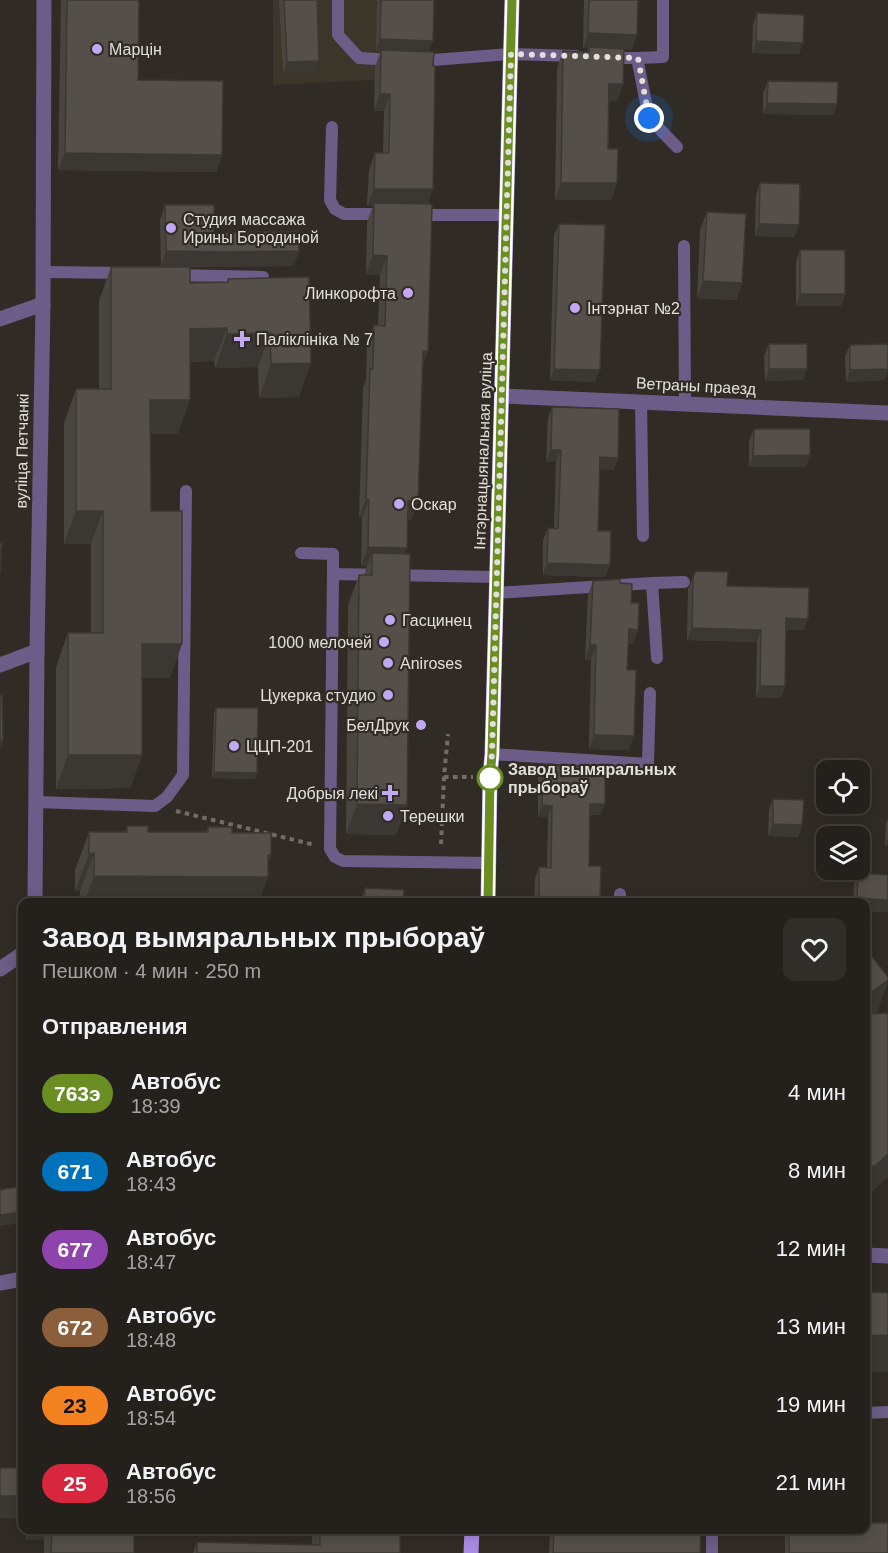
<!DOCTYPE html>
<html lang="ru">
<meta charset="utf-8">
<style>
:root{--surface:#24211c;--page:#302e29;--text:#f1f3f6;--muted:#a3a3a3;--line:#413e3b}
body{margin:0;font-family:Helvetica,sans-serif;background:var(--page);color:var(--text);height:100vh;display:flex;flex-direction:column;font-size:22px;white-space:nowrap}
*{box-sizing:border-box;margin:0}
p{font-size:20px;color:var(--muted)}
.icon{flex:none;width:33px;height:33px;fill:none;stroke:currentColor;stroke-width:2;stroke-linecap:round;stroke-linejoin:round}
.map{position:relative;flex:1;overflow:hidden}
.panel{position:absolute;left:18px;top:898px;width:852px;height:636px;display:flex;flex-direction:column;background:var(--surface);border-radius:12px;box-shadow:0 3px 15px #0003,0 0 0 2px var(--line)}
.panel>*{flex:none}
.badge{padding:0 12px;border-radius:20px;font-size:21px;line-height:39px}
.tools{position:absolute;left:816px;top:760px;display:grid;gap:12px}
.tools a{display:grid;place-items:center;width:54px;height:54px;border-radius:12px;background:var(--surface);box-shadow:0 3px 15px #0003,0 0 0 2px var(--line);font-size:30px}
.you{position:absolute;width:30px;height:30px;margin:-15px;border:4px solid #fff;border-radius:50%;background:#1a73e8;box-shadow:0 0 0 9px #1a73e833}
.map>.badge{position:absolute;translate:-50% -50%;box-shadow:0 0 0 3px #fff}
h2{padding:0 24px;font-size:22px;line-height:54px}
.round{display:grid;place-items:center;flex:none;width:63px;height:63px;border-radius:12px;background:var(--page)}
.overview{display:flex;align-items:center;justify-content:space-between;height:102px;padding:0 24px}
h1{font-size:28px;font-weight:600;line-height:45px}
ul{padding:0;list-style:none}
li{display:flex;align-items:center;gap:18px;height:78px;padding:0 24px}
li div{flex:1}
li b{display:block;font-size:22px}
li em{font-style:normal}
li .badge{min-width:66px;font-weight:700;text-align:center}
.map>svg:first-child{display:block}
</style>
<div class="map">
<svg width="888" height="1553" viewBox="0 0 888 1553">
<rect width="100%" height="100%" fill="#302c25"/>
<path fill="#3c3529" d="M273,0H430L428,49L431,77L273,85Z"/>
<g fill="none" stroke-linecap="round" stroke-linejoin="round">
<g stroke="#706d66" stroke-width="4" stroke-dasharray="4.5 4.5" stroke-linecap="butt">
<path d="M444,777H473"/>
<path d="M176,811L315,845"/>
<path d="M441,844L444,777L448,734"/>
<path d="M415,903V897"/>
</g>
<g stroke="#6c5d88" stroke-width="12">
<path d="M338,0V35L359,58L393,60"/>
<path d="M608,58H637L649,118L677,147"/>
<path d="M637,58L663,57V0"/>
<path d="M420,61L511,54L576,56"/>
<path d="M332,127L330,200L335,209L344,214H385"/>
<path d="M417,215H507"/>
<path d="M684,246L685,404"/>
<path d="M43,272L126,273"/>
<path d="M173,275L263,277"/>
<path d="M641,402L643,536"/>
<path d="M301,553L333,554V574L497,577"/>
<path d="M333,574L330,849L335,857L343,861L489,863"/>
<path d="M652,583L684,582"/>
<path d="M496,593L652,583L657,658"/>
<path d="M492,754L648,764L650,693"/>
<path d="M36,802L155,806L167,797L183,775L186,491"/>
<path d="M620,903V894"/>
<path d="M866,1413L888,1412"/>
<path d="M712,1530V1553"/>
</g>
<g stroke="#6c5d88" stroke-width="15">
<path d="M0,319L43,304"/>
<path d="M502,396L888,413"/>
<path d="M0,665L37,651"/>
<path d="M35,903L37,651L43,304L44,0"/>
<path d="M0,969L22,954"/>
<path d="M866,1255L888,1256"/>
<path d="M0,1283L22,1279"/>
</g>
<g stroke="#ab8be4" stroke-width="15">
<path d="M488,903L490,777L492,754L512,0"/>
<path d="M471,1553L472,1530"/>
</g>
</g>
<g fill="#48453f">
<path d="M61,0H139L138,80L222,155L216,172L58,170Z"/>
<path d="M279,0H317L315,71L283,73Z"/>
<path d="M377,0H434L429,52L428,351L423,365L418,501L411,520H407L405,553L407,805L396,835L346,834L348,605L359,575H364L367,566H361L362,518H359L363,388L366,379L367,344L374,325H378L380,275L366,274L367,222L373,206H367L369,170L375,153H383L384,111H374L375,67L381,51H376Z"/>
<path d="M584,0H638L632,50L624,49L623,84L617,101H608V149L617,183L611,200H555L557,68L563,51L587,52L588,48H583Z"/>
<path d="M757,13L799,54L752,53L753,25Z"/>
<path d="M768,81L837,104L833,115L763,114V93Z"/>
<path d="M760,183L799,225L794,237L755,236L756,195Z"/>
<path d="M165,205L214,233L294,266L220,267H190V283L227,282L228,279L309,277L299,397L259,398L258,367L215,368L214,361L190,362L178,434H150L151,511L170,678H142V755L130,788L56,789V667L68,633H91V544H64V423L76,389H99V301L111,267H180L161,266L160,220Z"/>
<path d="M707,212L742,283L736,300L697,298L700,230Z"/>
<path d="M559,224L595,382L550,380L554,235Z"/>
<path d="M800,250L845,294L841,306H796V262Z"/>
<path d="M769,344L803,380L765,381L764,356Z"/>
<path d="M888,344V370L884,380L846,382L845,356L850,345Z"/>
<path d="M552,407L614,470L600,469L598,531L605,577L543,575V540L548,528L554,529L556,462H546L548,418Z"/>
<path d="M754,429L806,467H749V441Z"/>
<path d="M693,577L727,586L804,630H786L781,698L756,697L757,642L687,640L688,589Z"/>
<path d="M593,581L620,583L631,603L638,630L632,644H628L627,670L629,750L589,749L591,660L585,659L588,595Z"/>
<path d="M216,708L255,779L212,778L214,714Z"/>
<path d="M543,765L600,815H590L589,866L600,903H534L535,879L539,867H547L548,817H538V777Z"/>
<path d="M773,799L802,825L798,837L768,836L769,810Z"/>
<path d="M888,819V846H885L886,823Z"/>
<path d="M127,826L148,832H206L208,827L232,833L271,855L268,863V877L258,903H80V891H75V870L89,832H125Z"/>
<path d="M858,873L888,875V912L866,911V903H853L854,885Z"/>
<path d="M365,888L403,903H360Z"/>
<path d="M22,986V1001L19,993L21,987Z"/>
<path d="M26,1530H134V1553H44V1539L26,1540Z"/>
<path d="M312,1530H400V1553H193L197,1542L312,1544Z"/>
<path d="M550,1530H701L700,1553H549Z"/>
<path d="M787,1530H866L888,1553H785V1535Z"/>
</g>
<g fill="#3b3833">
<path d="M588,33L637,35L632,50L583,48Z"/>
<path d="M380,39L433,41L428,52L376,51Z"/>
<path d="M756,41L803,43L799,54L752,53Z"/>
<path d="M319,61L315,71L283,73L287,62Z"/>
<path d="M609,84H623L617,101H603Z"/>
<path d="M380,94H390L384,111H374Z"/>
<path d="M767,103L837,104L833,115L763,114Z"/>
<path d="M65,153L222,155L216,172L58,170Z"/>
<path d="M561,183H617L611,200H555Z"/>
<path d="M374,189H433L427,206L374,203L373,206H367Z"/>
<path d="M759,224L799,225L794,237L755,236Z"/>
<path d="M166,251H299L294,266L220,267L161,266Z"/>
<path d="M373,255L387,256L380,275L366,274Z"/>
<path d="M703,281L742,283L736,300L697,298Z"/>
<path d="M800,294H845L841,306H796Z"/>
<path d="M227,328L214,361L178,362L190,329Z"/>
<path d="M270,333L258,367L215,368L227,334Z"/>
<path d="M423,351H428L421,370Z"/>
<path d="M311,363L299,397L259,398L271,364Z"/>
<path d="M554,369L600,370L595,382L550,380Z"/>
<path d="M769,369H807L803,380L765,381Z"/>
<path d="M888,369L884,380L846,382L850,370Z"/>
<path d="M150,400H190L178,434H138Z"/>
<path d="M551,450H561L556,462H546Z"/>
<path d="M810,455L806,467H749L753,456Z"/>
<path d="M600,457L618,458L614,470L596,469Z"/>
<path d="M366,499L369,500L362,518H359Z"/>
<path d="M408,501H418L411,520H401Z"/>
<path d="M76,511H103L91,544H64Z"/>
<path d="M368,547L407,548L400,567L372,553L367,566H361Z"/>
<path d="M547,563L610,565L605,577L543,575Z"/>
<path d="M786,618L808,619L804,630H782Z"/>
<path d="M692,628L761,630L757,642L687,640Z"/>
<path d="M629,629L638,630L632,644H624Z"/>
<path d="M142,644H182L170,678H130Z"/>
<path d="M590,645H596L591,660L585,659Z"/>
<path d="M760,686H785L781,698L756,697Z"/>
<path d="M594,735L634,736L629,750L589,749Z"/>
<path d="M0,740H3L0,749Z"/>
<path d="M68,755H142L130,788L56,789Z"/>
<path d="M214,772L257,773L255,779L212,778Z"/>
<path d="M357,804L407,805L396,835L346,834Z"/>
<path d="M590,804H605L600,815H586Z"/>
<path d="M542,805L552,806L548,817H538Z"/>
<path d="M773,824L802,825L798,837L768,836Z"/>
<path d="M887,840H888V846H885Z"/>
<path d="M94,853L80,891H75L89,854Z"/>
<path d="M268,855H271L263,877H268L258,903H84L94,876Z"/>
<path d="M857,898L888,900V912L866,911V903H855Z"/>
<path d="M888,980V982L877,1013L866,1021V996Z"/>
<path d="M888,1154V1177L866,1197V1166Z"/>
<path d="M22,1212V1223L0,1226V1215Z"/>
<path d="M888,1335V1372L866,1373V1336Z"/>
<rect x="0" y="1496" width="22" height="22"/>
<path d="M30,1530H47L44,1539L26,1540Z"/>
</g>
<g fill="#545049" stroke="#3b3833" stroke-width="1.5">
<path d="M67,0H139L138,80L223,81L222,155L65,153Z"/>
<path d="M284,0H317L319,61L287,62Z"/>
<path d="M381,0H434L433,41L380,39Z"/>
<path d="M589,0H638L637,35L588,33Z"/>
<path d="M757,13L804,15L803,43L756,41Z"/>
<path d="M589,47L624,49L623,84H609L608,149H618L617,183H561L563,51L589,52Z"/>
<path d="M381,50L434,52L433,66H435L433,189H374L375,153H389L390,94H380Z"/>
<path d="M768,81L838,82L837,104L767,103Z"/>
<path d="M760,183L800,184L799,225L759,224Z"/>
<path d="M374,203L432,204L428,351H423L418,501H408L407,548L368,547L369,500L366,499L370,369H373L374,325L385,326L387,256L373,255Z"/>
<path d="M165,205H214V233L299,231V251L225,252L166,251Z"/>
<path d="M707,212L746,214L742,283L703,281Z"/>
<path d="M559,224L605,225L600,370L554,369Z"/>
<rect x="800" y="250" width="45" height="44"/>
<path d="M111,267H190V283L228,282V279L309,277L311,363L271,364L270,333L227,334V328L190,329V400H150L151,511H182V644H142V755H68V633H103V511H76V389H111Z"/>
<rect x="769" y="344" width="38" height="25"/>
<path d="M888,344V369L850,370V345Z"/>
<path d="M552,407L619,409L618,458L600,457L598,531H611L610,565L547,563L548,528L558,529L561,450H551Z"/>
<path d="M754,429H810V455L753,456Z"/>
<path d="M0,543H2L0,573Z"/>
<path d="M372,553L410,554L407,805L357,804L359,575H372Z"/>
<path d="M696,571L728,572L727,586L809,588L808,619L786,618L785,686H760L761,630L692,628L693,577Z"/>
<path d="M620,579V583L632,584L631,603H639L638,630L629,629L627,670H636L634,736L594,735L596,645H590L593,581Z"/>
<path d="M0,695H2L3,740H0Z"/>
<path d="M216,708H258L257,773L214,772Z"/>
<path d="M543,765L605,767V804H590L589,866H601L600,903H539V867L551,868L552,806L542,805Z"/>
<path d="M773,799L804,800L802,825L773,824Z"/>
<path d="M127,826H148V832H208V827H232V833H271V855H268V877L94,876V853L89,854V832H127Z"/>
<path d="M858,873L888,875V900L857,898Z"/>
<path d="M365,888L404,890L403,903H364Z"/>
<path d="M866,949L888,977V980L866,996Z"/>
<path d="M888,1013V1154L875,1166H866V1014Z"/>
<path d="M22,1186V1212L0,1215V1190Z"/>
<path d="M866,1292L888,1293V1335L866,1336V1339Z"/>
<rect x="0" y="1468" width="22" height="28"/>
<path d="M866,1523H888V1553H789V1530H866Z"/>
<path d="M52,1530H134V1553H51Z"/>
<path d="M320,1530H400V1553H197V1542L320,1545Z"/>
<path d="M554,1530H701L700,1553H553Z"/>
</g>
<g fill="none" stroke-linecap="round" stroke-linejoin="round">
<defs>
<path id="line" d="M488,903L490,777L492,754L512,0"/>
</defs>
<use href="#line" stroke="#fff" stroke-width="14"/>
<use href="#line" stroke="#6b8e23" stroke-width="9"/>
<path stroke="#e1dfda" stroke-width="6" stroke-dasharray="0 10.8" d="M490,778L492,754L511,54L638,58L649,118"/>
</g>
<g fill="#c2a8f3" stroke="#302c25" stroke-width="2">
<circle cx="97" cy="49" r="6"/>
<circle cx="171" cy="228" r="6"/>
<circle cx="408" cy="293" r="6"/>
<circle cx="575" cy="308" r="6"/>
<path d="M239 330h6v6h6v6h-6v6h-6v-6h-6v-6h6z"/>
<circle cx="399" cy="504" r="6"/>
<circle cx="390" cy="620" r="6"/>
<circle cx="384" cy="642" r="6"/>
<circle cx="388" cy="663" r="6"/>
<circle cx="388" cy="695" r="6"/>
<circle cx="421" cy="725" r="6"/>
<circle cx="234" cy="746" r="6"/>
<path d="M387 784h6v6h6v6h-6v6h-6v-6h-6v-6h6z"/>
<circle cx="388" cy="816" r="6"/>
</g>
<circle fill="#fff" stroke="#6b8e23" stroke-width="3" cx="490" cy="778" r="12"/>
<g text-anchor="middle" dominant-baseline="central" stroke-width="4.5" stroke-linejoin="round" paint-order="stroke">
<g font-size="16" fill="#e1dfda" stroke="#302c25" text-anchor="start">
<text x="109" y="49">Марцін</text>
<text x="183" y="219">Студия массажа<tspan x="183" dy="18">Ирины Бородиной</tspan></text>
<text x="396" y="293" text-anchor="end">Линкорофта</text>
<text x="587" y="308">Інтэрнат №2</text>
<text x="256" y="339">Паліклініка № 7</text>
<text x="411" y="504">Оскар</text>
<text x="402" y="620">Гасцинец</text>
<text x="372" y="642" text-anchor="end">1000 мелочей</text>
<text x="400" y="663">Aniroses</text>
<text x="376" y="695" text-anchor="end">Цукерка студио</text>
<text x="409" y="725" text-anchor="end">БелДрук</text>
<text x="246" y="746">ЦЦП-201</text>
<text x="378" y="793" text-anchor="end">Добрыя лекі</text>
<text x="400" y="816">Терешки</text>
</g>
<g font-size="16" fill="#e1dfda" stroke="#302c25">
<text transform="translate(696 386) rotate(3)">Ветраны праезд</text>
<text transform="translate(22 451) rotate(-89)">вуліца Петчанкі</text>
<text transform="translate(483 451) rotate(-88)">Інтэрнацыянальная вуліца</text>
</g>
<g font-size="16" font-weight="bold" fill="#e1dfda" stroke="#302c25" text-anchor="start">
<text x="508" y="769">Завод вымяральных<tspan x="508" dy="18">прыбораў</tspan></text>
</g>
</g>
</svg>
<div class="tools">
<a><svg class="icon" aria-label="locate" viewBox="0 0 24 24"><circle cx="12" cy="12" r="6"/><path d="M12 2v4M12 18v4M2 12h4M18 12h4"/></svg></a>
<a><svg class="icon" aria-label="layers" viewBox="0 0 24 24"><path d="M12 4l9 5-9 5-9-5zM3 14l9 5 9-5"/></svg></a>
</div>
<div class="you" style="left:649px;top:118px"></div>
<section class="panel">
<div class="overview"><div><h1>Завод вымяральных прыбораў</h1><p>Пешком · 4 мин · 250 m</p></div><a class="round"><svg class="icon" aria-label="heart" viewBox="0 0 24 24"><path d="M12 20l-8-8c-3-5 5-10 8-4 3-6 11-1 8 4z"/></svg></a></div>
<h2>Отправления</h2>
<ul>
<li><span class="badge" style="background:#6b8e23;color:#fff">763э</span><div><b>Автобус</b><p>18:39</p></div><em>4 мин</em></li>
<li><span class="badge" style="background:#0072bc;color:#fff">671</span><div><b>Автобус</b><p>18:43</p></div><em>8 мин</em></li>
<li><span class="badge" style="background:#8e44ad;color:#fff">677</span><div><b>Автобус</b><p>18:47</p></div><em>12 мин</em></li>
<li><span class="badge" style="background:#8b5e3c;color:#fff">672</span><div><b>Автобус</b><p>18:48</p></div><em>13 мин</em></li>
<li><span class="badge" style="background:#f58220;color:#111">23</span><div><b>Автобус</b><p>18:54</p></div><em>19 мин</em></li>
<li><span class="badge" style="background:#d7263d;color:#fff">25</span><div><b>Автобус</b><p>18:56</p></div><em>21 мин</em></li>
</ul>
</section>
</div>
